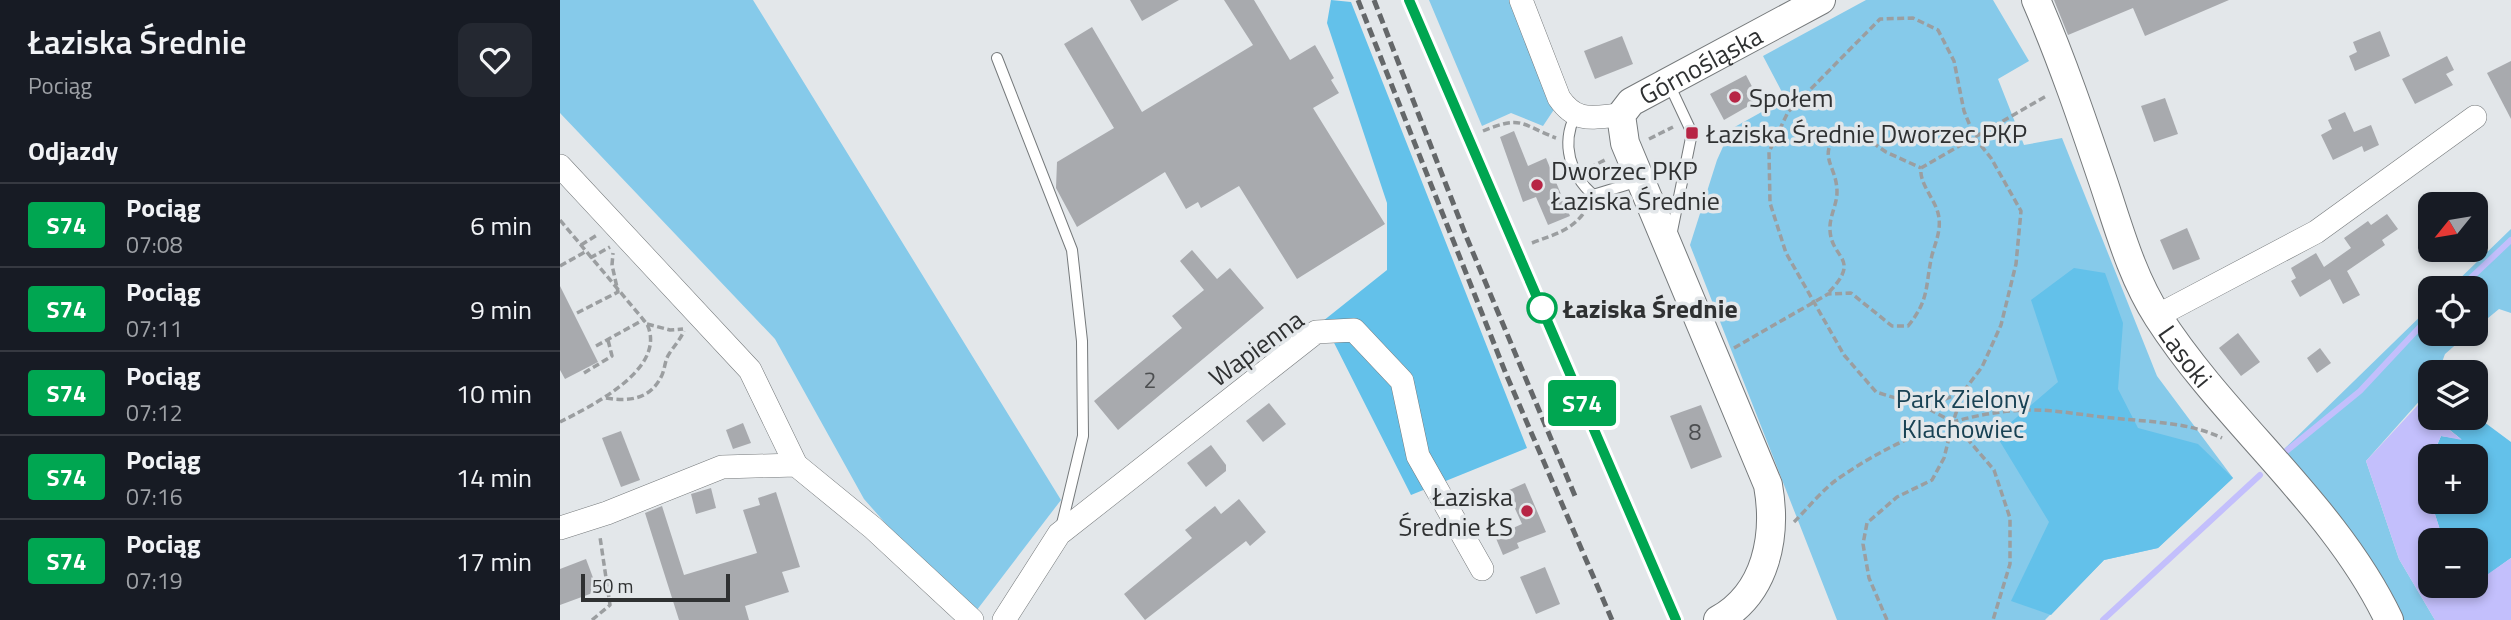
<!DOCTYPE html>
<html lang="pl">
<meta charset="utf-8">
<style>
:root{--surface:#171b24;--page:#242831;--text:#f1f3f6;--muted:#9ea1a6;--line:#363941}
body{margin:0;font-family:"Titillium Web",sans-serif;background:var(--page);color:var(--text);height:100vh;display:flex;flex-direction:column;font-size:26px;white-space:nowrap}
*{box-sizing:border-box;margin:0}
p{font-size:23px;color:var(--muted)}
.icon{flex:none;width:38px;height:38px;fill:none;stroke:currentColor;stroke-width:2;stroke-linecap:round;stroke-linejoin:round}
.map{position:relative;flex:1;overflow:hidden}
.sheet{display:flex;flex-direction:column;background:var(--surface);width:560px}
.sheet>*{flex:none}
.badge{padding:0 14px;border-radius:5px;font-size:24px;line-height:46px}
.needle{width:46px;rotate:240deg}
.fabs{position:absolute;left:1858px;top:192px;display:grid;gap:14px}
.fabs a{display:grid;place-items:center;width:70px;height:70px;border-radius:14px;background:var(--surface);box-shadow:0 4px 10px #0003;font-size:35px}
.scale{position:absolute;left:21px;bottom:18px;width:149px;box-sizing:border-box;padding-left:7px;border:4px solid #2f3132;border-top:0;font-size:19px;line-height:24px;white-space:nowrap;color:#2f3132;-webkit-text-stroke:5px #e3e7ea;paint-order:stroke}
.map>.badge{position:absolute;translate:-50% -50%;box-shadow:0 0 0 4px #fff}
h2{padding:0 28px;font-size:26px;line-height:63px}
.round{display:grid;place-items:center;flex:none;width:74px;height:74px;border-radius:14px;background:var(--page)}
.overview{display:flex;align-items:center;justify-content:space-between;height:119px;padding:0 28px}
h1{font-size:33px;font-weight:600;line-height:52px}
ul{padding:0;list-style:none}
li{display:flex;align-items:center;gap:21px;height:84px;padding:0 28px;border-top:2px solid var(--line)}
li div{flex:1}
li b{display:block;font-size:26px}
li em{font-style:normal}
li .badge{min-width:77px;font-weight:700;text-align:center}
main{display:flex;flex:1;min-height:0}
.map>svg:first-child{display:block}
</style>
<main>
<section class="sheet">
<div class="overview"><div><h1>Łaziska Średnie</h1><p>Pociąg</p></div><a class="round"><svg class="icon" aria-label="heart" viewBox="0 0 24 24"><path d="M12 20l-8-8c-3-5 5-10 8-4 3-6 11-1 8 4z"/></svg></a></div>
<h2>Odjazdy</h2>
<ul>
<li><span class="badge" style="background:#00a651;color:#fff">S74</span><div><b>Pociąg</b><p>07:08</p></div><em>6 min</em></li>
<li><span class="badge" style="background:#00a651;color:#fff">S74</span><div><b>Pociąg</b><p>07:11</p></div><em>9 min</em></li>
<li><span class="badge" style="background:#00a651;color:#fff">S74</span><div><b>Pociąg</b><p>07:12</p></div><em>10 min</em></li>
<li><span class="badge" style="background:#00a651;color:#fff">S74</span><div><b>Pociąg</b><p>07:16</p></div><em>14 min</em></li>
<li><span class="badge" style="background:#00a651;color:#fff">S74</span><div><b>Pociąg</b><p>07:19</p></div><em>17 min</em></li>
</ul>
</section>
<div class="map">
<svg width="1951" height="620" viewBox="0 0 1951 620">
<rect width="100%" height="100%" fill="#e3e7ea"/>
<g fill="#86caea">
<path d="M0,0H193L501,500L410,619L304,499L215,339L0,113Z"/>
<path d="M869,0H953L995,108L983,126L951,113L922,126Z"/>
<path d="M1306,0H1433L1469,61L1438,79L1464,145L1502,138L1597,376L1673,478L1598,548L1544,560L1485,620H1277L1130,245L1157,160L1171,129L1207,109L1223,94L1203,56Z"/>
<path d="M1951,229V313L1939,309L1916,328V289H1889Z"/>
<path d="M1871,306V334H1908L1885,354L1878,373H1871V388L1806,461L1839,559L1875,620H1832L1718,455Z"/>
</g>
<g fill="#63c1ea">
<path d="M771,0L791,2L967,448L851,495L763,321L827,270V203L767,23Z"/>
<path d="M1514,268L1545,273L1563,323L1558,389L1578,428L1638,444L1673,478L1598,548L1544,560L1491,615L1451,601L1489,522L1436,435L1498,382L1471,300Z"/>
<path d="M1916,416L1951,442V558L1918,582L1916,541H1888L1880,530L1871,502H1916V457H1872L1881,436L1901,439L1875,418H1916Z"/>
</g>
<path fill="#c3bffc" d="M1858,405L1902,440L1881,436L1863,476L1880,530L1888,541H1871V586H1916V579L1918,581L1951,558V620H1875L1839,559L1806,461Z"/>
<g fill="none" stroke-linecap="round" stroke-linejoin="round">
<g stroke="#c3bffc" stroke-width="6">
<path d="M1899,289L1951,240"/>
<path d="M1724,453L1800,391L1871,315"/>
<path d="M1543,620L1700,475"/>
</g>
</g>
<g fill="#a8aaae">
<path d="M570,0H619L582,21Z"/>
<path d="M664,0H694L730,60L755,45L774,78L771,80L779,93L753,108L825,224L737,279L679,186L641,208L638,202L626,209L605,172L517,227L496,188L497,162L554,128L504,44L532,27L582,112L693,45Z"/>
<path d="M1494,0H1669L1585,36L1573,8L1508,35Z"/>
<path d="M1820,31L1830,56L1795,71L1789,56L1797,52L1793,42Z"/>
<path d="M1062,36L1073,64L1035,79L1024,51Z"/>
<path d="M1887,56L1894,70L1886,74L1893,85L1855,104L1842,79Z"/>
<path d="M1951,61V119L1927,73Z"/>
<path d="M1186,75L1199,100L1164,120L1150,94Z"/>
<path d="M1605,98L1618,134L1594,142L1581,106Z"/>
<path d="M1785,112L1794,132L1811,125L1819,145L1804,152L1802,146L1773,160L1761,135L1772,129L1768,120Z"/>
<path d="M954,131L968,166L986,158L1010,216L988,225L976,197L963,202L940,137Z"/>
<path d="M1827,214L1838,229L1822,240L1825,245L1787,271L1800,295L1783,304L1770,279L1740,297L1731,281L1736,278L1731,268L1756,253L1764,267L1791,248L1784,238L1808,221L1811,225Z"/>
<path d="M1627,228L1640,259L1613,270L1600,240Z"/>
<path d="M632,250L657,279L670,268L704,308L558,430L534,401L622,328L612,316L644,290L620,261Z"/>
<path d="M0,286L38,362L5,379L0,370Z"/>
<path d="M1678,333L1700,362L1681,376L1659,348Z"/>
<path d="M1760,348L1771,363L1757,373L1747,358Z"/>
<path d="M709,403L726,424L703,442L686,421Z"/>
<path d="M1141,405L1162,457L1131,469L1110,416Z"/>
<path d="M183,423L191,443L173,449L166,430Z"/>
<path d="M61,431L80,480L61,487L42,438Z"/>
<path d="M651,445L666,465V471L646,487L627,463Z"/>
<path d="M965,483L986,532L957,543L959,548L943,555L935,536L962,524L947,491Z"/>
<path d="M151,488L156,508L136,514L131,494Z"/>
<path d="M216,492L240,567L222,572L229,592L185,606L189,620H119L85,513L102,506L124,575L197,553L183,510L200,505L198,498Z"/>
<path d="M679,499L706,532L690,546L686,541L585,620L564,594L632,538L625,530L655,506L661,514Z"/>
<path d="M26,559L38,591L0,605V569Z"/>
<path d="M985,567L1000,604L976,614L960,577Z"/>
</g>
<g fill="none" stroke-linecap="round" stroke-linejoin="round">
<defs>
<g id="service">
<path d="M437,58L512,250L522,341L523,436L501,528"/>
<path d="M1109,84L1132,133L1111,236"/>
<path d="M1015,116C1001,144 1010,174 1033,195L1079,181"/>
</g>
<g id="minor">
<path d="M961,0L999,98C1017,124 1033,117 1061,115"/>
<path d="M0,166L190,370L236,465"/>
<path d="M1597,316L1756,232L1915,117"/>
<path d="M0,528L47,513L162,467L236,465L313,528L412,620"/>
<path d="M444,620L499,534L756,332L794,330L842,381L858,456L922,569"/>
</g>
<g id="tertiary">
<path id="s1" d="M1476,0C1502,60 1523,122 1544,184C1559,229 1572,277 1598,317C1666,423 1775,506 1829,620"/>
<path id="s2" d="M1158,620C1207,593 1217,535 1208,485L1065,143L1061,115L1071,102L1261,0"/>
</g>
</defs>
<use href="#service" stroke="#75797b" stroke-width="12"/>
<use href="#minor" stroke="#75797b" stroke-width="24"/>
<use href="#tertiary" stroke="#75797b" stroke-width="30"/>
<g stroke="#9b9ea0" stroke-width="3.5" stroke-dasharray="7 3.5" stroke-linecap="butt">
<path d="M923,131C962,115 960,124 996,138"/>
<path d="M1089,139L1113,127"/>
<path d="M1029,168L1047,159"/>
<path d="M939,219L947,215"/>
<path d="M0,220L87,324C108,369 31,406 0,422"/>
<path d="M972,243C995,234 1014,230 1027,208"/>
<path d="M21,245L37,235"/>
<path d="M30,258L50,247"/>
<path d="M0,266L25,252"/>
<path d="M1269,292C1302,258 1271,259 1270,230C1269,217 1277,205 1277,192C1277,165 1256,157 1279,132L1296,131L1326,152L1361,168"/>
<path d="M17,313L58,292L52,265L53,253"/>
<path d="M87,324L110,330L123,329"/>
<path d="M36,346L83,320"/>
<path d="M1174,348L1268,294L1291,293L1332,326H1348C1370,299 1365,286 1372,255C1376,241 1382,228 1378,213C1374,198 1359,183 1361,168L1488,95"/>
<path d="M24,373L52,356L48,340"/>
<path d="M46,398C70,402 91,399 102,375C105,368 105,360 109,354C114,346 120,340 124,331"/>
<path d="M1365,407L1403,392L1422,367L1441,325L1456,264L1461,211L1431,158L1415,138L1404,111L1394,61L1378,30L1353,18L1320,19L1228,112L1209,152L1210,203L1226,253L1284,355L1316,392L1365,407L1393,422L1403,392"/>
<path d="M1393,422L1434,470L1450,518V564L1433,620"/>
<path d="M1234,522C1248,508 1263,489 1279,478C1336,439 1403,410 1473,410C1499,410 1527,416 1553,418C1589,422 1629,422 1662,438"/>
<path d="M32,620L50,605L40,537"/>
<path d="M1327,620L1309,578L1303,544L1307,523L1337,497L1372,480L1384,458L1393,422"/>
</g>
<use href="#service" stroke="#fff" stroke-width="10"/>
<use href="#minor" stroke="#fff" stroke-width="23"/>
<use href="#tertiary" stroke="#fff" stroke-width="28"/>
<g stroke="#646769" stroke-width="5" stroke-dasharray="10 5" stroke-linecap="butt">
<path d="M798,0L946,374L1052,620"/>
<path d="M814,0L906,236L1015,496"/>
<path d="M849,0L1116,620"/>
</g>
</g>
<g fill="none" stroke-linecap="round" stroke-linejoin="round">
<defs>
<path id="line" d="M849,0L1116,620"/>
</defs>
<use href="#line" stroke="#fff" stroke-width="16"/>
<use href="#line" stroke="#00a651" stroke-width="10"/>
</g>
<g fill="#b72545" stroke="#e3e7ea" stroke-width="2.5">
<circle cx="1175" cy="97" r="7"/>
<rect x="1125" y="126" width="14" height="14" rx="3.5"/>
<circle cx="977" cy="185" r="7"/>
<circle cx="967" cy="511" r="7"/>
</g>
<circle fill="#fff" stroke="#00a651" stroke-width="3.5" cx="982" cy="308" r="14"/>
<g text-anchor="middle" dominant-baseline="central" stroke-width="7" stroke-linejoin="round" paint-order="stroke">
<g font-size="23" fill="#4d4f51">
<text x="590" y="379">2</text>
<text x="1135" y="431">8</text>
</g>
<g font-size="26" fill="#2f3132" stroke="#e3e7ea">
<text stroke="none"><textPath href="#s2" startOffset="648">Górnośląska</textPath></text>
<text transform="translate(696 348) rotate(-36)">Wapienna</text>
<text stroke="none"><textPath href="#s1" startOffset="388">Lasoki</textPath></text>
</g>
<g font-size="26" fill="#2f3132" stroke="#e3e7ea" text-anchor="start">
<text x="1189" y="97">Społem</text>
<text x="1146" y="133">Łaziska Średnie Dworzec PKP</text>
<text x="991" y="170">Dworzec PKP<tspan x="991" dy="30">Łaziska Średnie</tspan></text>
<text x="953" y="496" text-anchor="end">Łaziska<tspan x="953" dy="30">Średnie ŁS</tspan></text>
</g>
<g font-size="26" font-weight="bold" fill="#2f3132" stroke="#e3e7ea" text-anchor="start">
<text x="1003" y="308">Łaziska Średnie</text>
</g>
<g font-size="26" fill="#194254" stroke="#e3e7ea">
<text x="1403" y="398">Park Zielony<tspan x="1403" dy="30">Klachowiec</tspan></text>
</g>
</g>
</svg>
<div class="fabs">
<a><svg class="needle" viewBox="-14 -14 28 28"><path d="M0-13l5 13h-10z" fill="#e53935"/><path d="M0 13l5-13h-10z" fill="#9ea1a6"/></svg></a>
<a><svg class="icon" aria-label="locate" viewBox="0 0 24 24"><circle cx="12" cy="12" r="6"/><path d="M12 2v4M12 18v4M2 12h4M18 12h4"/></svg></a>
<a><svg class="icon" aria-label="layers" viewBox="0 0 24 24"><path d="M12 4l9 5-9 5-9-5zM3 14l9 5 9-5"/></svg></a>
<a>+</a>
<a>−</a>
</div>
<div class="scale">50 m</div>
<b class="badge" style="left:1022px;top:403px;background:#00a651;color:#fff">S74</b>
</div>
</main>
